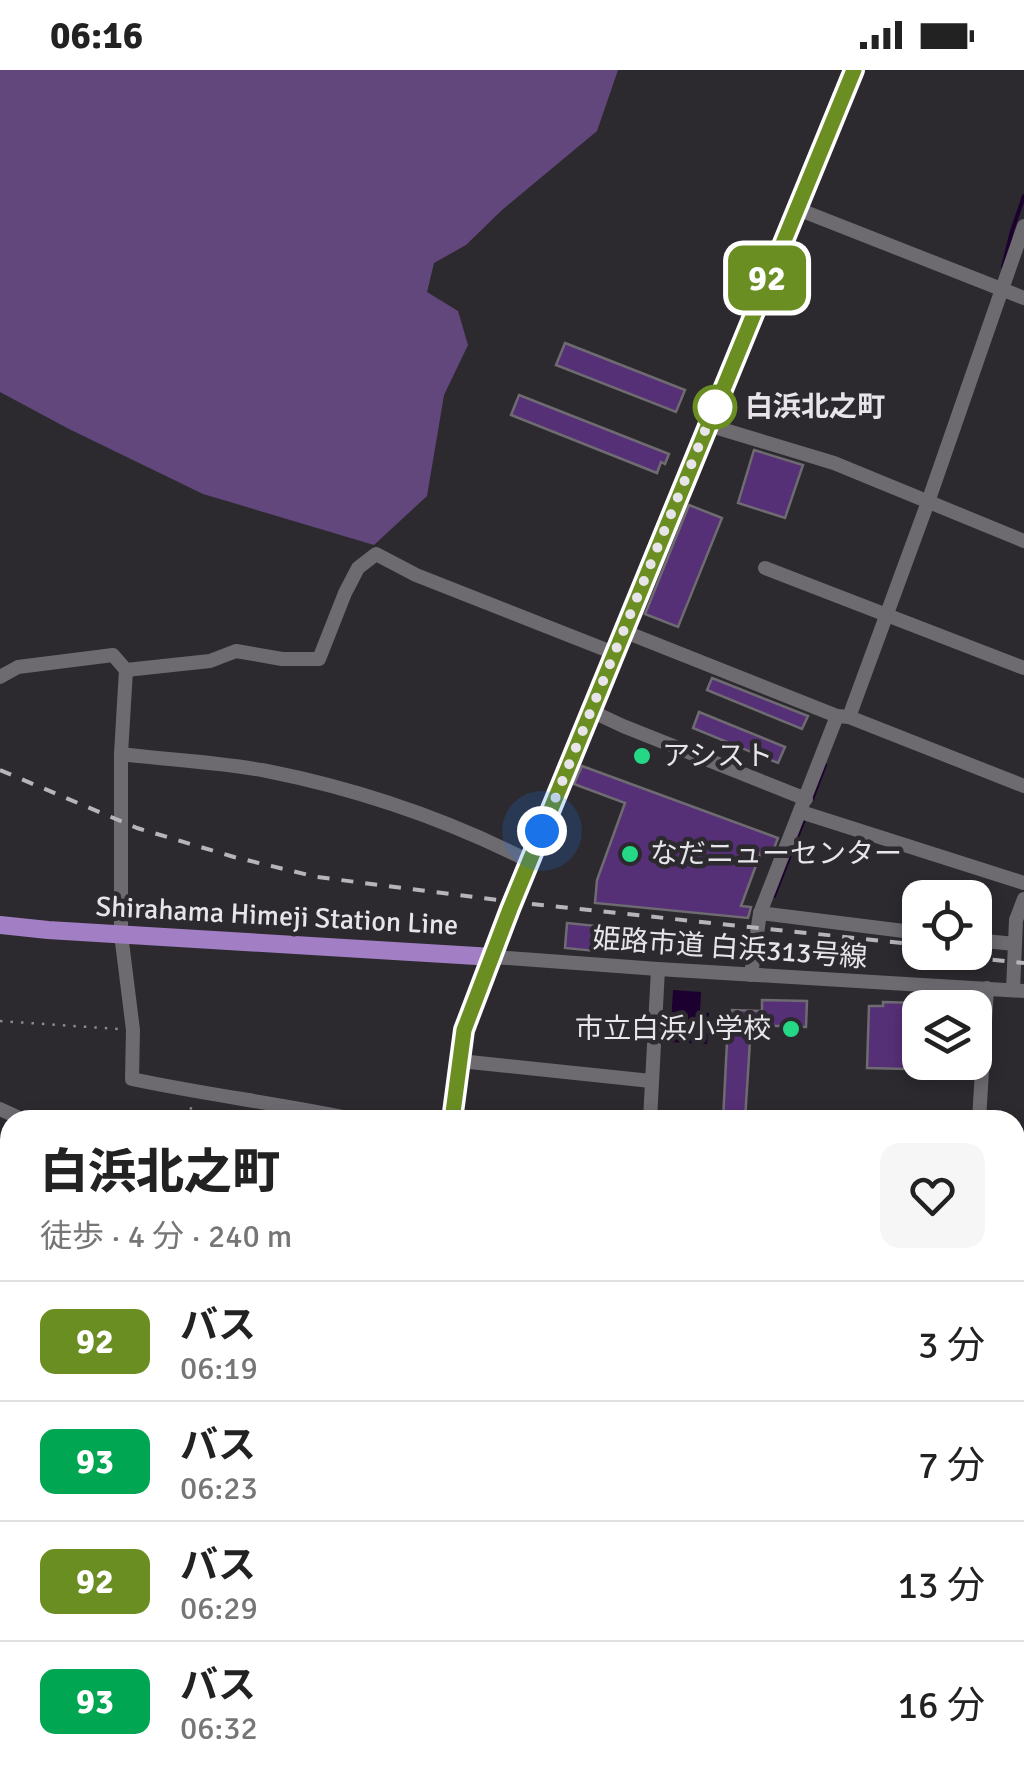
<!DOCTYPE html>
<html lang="ja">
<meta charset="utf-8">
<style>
:root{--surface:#fff;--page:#f6f6f6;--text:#222;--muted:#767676;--line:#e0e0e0}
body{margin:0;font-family:Signika,"Noto Sans JP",sans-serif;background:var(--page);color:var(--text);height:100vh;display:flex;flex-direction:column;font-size:38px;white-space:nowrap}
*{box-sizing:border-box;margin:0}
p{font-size:32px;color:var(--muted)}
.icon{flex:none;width:55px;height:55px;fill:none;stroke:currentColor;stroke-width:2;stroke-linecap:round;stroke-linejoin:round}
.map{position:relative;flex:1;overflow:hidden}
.panel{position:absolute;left:0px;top:1040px;width:1025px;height:672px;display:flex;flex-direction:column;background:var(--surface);border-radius:30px 30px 0 0;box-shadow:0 5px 15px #0003}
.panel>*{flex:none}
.badge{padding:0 20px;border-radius:15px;font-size:35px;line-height:65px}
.buttons{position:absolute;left:902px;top:810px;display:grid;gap:20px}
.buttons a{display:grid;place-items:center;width:90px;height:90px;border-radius:20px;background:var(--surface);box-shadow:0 5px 15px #0003;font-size:50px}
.you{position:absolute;width:50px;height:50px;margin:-25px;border:8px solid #fff;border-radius:50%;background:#1a73e8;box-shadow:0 0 0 15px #1a73e833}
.map>.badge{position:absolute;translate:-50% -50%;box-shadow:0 0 0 5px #fff}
.round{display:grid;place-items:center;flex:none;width:105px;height:105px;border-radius:20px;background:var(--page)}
.summary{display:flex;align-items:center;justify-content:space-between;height:170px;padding:0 40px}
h1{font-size:48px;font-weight:800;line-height:75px}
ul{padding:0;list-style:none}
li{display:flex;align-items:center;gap:30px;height:120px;padding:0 40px;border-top:2px solid var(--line)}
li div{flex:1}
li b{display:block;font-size:38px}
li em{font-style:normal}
li .badge{min-width:110px;font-weight:700;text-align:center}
.status{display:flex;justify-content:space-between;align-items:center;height:70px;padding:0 50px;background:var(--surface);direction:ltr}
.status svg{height:28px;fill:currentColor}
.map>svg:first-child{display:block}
</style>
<div class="status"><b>06:16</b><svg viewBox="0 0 49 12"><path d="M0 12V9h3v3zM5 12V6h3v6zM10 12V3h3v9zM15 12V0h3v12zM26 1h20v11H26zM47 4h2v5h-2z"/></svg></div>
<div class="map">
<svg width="1024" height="1711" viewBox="0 0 1024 1711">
<rect width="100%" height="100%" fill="#2d2a2f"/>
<path fill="#62477d" d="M0,0H618L597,61L502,140L466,175L434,193L427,222L458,241L468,275L444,325L427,426L374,475L203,424L69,359L0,322Z"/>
<path fill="#1b0030" d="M673,920L701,922L700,942L709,943L707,974L670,972Z"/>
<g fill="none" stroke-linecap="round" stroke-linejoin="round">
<g stroke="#1b0030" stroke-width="4">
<path d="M1003,197L1012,161L1024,126"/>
<path d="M812,729L825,695"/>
<path d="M774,826L805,747"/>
</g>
</g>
<g fill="#563076" stroke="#6e6b71" stroke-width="2.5">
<path d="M565,273L685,320L676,342L556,295Z"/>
<path d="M519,325L669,384L665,394L661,392L657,403L511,345Z"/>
<path d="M754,380L803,395L785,448L738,433Z"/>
<path d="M689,435L722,448L678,557L645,544Z"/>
<path d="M712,608L808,646L802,659L707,620Z"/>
<path d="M699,642L785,677L778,693L693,658Z"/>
<path d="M582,696L778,768L771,786L761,782L741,836L751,837L748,848L595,833L597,810L625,733L574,714Z"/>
<path d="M567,853L597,856L595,881L565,878Z"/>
<path d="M762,930L807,931L806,957L751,955L745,1050H723L728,952H732V940L762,941Z"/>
<path d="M883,932L920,933V990L907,989V999L867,998L869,936H883Z"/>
</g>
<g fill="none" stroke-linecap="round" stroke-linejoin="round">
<g stroke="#8b898d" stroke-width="2.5" stroke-dasharray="2.5 8" stroke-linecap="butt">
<path d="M0,951L118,959"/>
<path d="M190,1050L191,1037"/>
</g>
<g stroke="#6d6a70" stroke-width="14">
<path d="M795,138L1024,228"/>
<path d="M708,355L834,393L1024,471"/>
<path d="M765,498L1024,598"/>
<path d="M623,561L837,646L849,647L1024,716"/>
<path d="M126,600L121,684V864L133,960L132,1009C207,1025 283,1034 358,1050"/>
<path d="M0,607L18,597L113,585L126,600L210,591L236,581L282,589H319L345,523L358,498L376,484L416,505L614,583"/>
<path d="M591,641L623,656L806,729"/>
<path d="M849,647L928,432L1024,156"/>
<path d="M121,684C169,690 219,692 267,701C358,719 446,749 529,791"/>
<path d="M801,742L1024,813"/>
<path d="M760,843L920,863"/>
<path d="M975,870L1015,874"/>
<path d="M751,905L760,843L837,646"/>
<path d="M1013,920L1016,850L1024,829"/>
<path d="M460,991L651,1011"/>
<path d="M0,1039L24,1050"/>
<path d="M452,1050L464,960L493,887L658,899L1024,921"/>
<path d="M650,1050L658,899"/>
<path d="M979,1050L987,918"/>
<path d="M1015,1098L1024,1097"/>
<path d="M0,1211L10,1212"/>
<path d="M0,1238H10"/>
<path d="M1015,1315L1024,1318"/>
<path d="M0,1417L10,1419"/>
<path d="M0,1468L10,1449"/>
<path d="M1015,1540L1024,1541"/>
<path d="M1015,1603L1024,1604"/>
<path d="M1015,1669L1024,1670"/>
<path d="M129,1702L144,1711"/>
<path d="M517,1702L576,1711"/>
<path d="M877,1702L898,1711"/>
<path d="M86,1711L90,1702"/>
<path d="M184,1711L188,1702"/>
<path d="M296,1711L301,1702"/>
<path d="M666,1711L667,1702"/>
</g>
<path stroke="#a27fc4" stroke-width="18" d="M0,855L48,860L493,887L513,832L614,583L854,0"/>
<g stroke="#b7b5b9" stroke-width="4" stroke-dasharray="12 12" stroke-linecap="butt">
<path d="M0,700L137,758L234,787L317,807L513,832L920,875"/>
<path d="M921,882L1024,893"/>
</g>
</g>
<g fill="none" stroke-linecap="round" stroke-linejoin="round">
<defs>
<path id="line" d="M452,1050L464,960L510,839L854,0"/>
</defs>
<use href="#line" stroke="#fff" stroke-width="22"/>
<use href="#line" stroke="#6b8e23" stroke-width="15"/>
<path stroke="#e7e5e9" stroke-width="10" stroke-dasharray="0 18" d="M542,761L722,319L715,337"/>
</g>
<circle fill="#fff" stroke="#6b8e23" stroke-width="5" cx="715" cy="337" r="20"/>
<g fill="#24d886" stroke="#2d2a2f" stroke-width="4">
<circle cx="642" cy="686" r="10"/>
<circle cx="630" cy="784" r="10"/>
<circle cx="791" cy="959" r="10"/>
</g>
<g text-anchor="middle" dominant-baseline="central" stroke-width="9" stroke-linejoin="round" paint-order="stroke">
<g font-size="28" font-weight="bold" fill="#e7e5e9" stroke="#2d2a2f" text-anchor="start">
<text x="745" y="337">白浜北之町</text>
</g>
<g font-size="28" fill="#e7e5e9" stroke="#2d2a2f" text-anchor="start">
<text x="662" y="686">アシスト</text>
<text x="650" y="784">なだニューセンター</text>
<text x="771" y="959" text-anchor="end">市立白浜小学校</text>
</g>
<g font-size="28" fill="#e7e5e9" stroke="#2d2a2f">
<text transform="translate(277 846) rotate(3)">Shirahama Himeji Station Line</text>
<text transform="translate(730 878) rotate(4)">姫路市道 白浜313号線</text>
</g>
</g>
</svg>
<div class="buttons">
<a><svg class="icon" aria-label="locate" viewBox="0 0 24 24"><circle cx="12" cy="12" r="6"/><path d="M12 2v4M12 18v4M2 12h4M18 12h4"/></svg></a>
<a><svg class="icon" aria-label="layers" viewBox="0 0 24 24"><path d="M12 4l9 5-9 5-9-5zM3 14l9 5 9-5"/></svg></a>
</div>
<div class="you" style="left:542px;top:761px"></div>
<b class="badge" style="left:767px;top:208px;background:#6b8e23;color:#fff">92</b>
<section class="panel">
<div class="summary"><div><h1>白浜北之町</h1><p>徒歩 · 4 分 · 240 m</p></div><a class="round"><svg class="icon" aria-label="heart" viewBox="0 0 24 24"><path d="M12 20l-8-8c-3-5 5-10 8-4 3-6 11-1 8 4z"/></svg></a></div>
<ul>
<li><span class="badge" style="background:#6b8e23;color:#fff">92</span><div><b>バス</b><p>06:19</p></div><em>3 分</em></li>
<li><span class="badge" style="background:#00a651;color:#fff">93</span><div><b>バス</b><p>06:23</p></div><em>7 分</em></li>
<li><span class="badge" style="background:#6b8e23;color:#fff">92</span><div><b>バス</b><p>06:29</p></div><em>13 分</em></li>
<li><span class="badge" style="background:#00a651;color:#fff">93</span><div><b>バス</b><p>06:32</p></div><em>16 分</em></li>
</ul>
</section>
</div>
